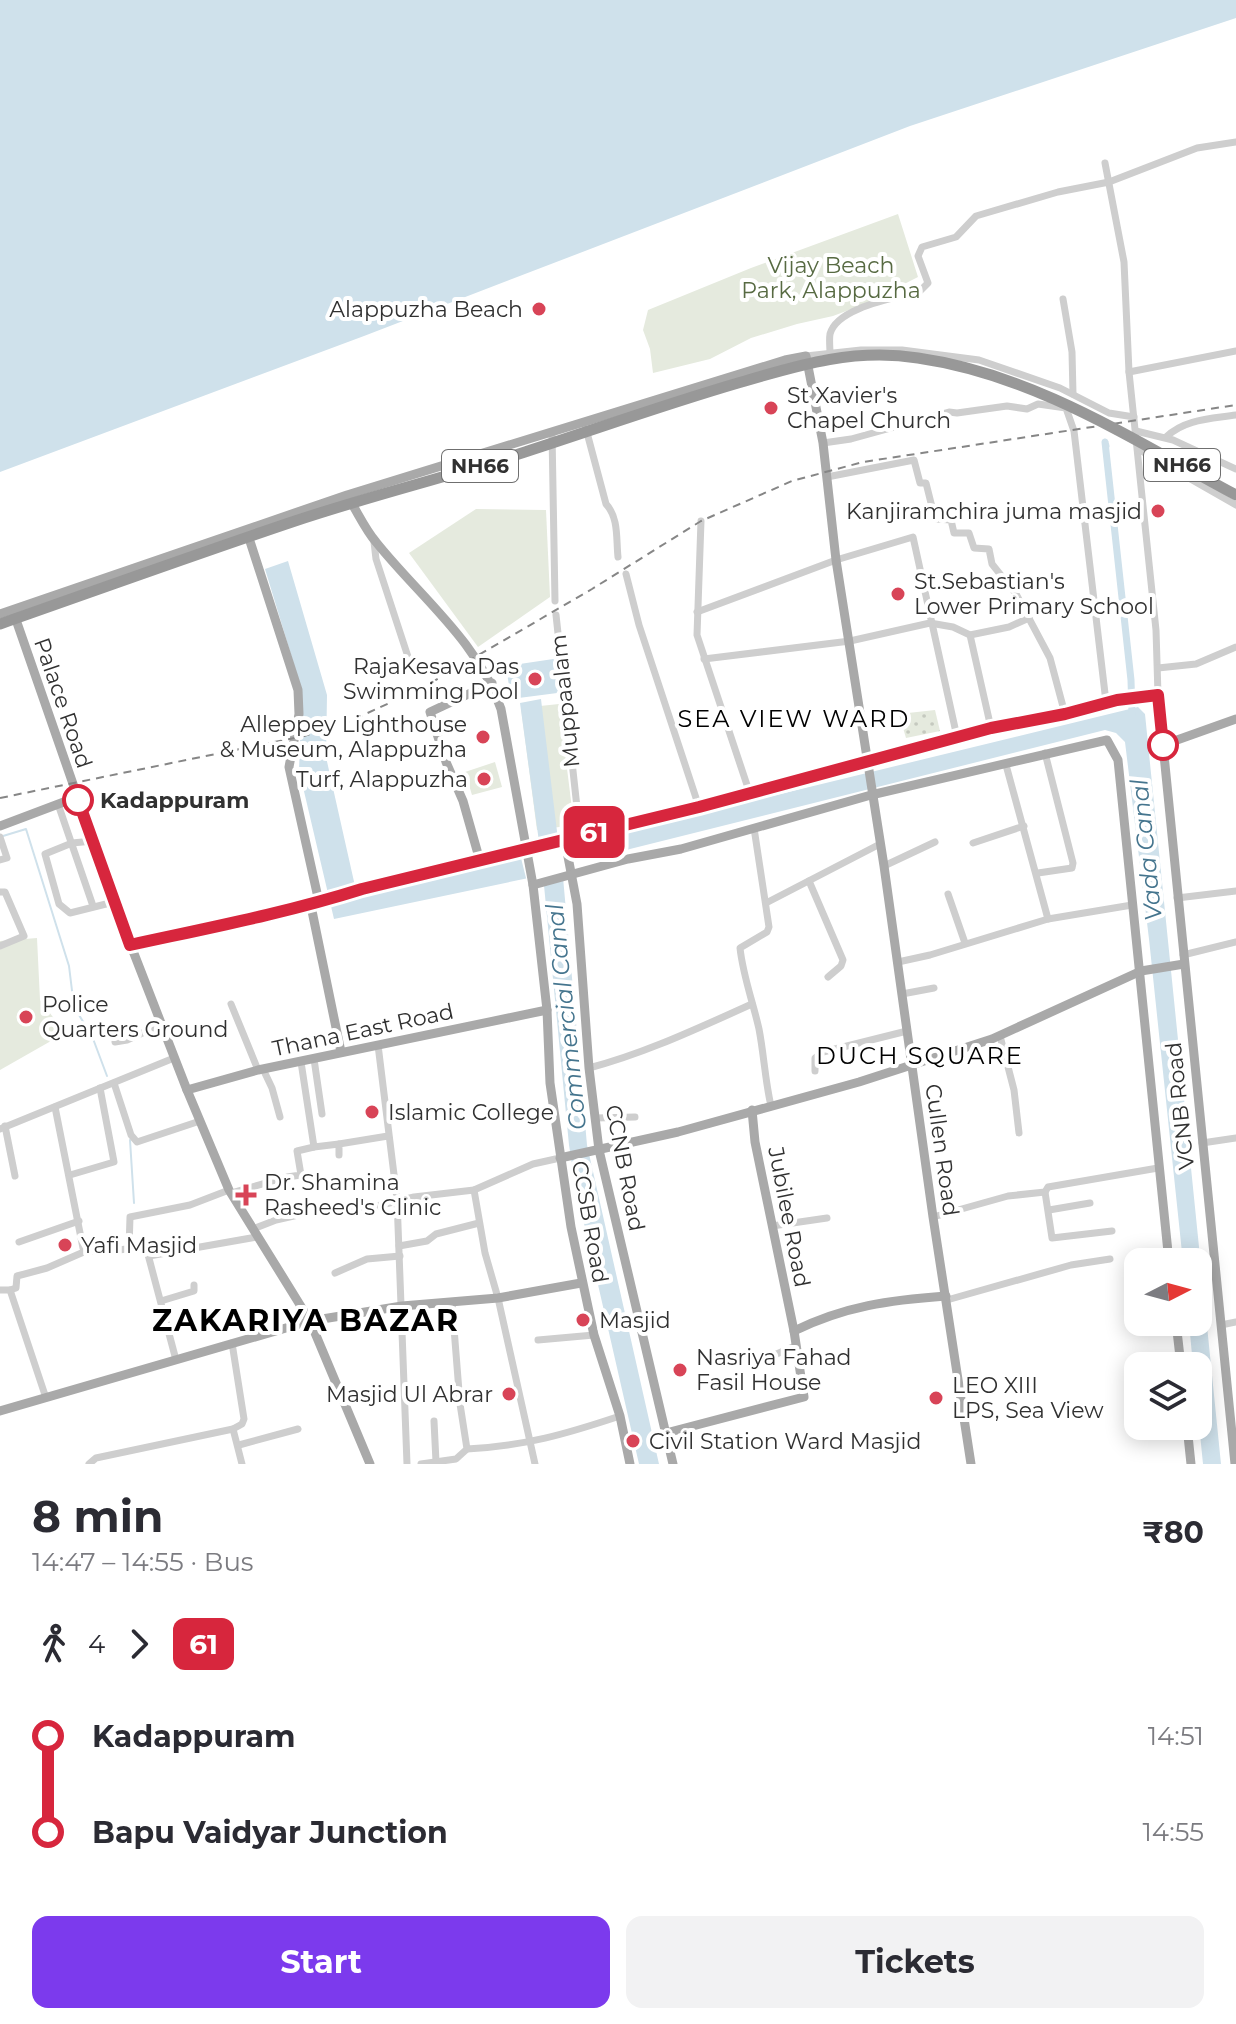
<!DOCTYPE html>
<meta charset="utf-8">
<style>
:root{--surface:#fff;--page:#f2f2f3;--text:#2b2b33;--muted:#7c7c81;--accent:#7c3aed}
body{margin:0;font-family:Montserrat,sans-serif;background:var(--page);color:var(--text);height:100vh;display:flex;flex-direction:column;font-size:30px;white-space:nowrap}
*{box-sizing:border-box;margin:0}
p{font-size:26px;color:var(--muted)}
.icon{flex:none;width:44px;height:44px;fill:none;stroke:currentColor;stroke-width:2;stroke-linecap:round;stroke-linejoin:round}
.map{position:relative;height:1464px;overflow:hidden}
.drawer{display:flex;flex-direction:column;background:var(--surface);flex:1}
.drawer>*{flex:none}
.badge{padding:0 16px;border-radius:12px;font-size:28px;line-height:52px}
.needle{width:52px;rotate:84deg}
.buttons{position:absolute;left:1124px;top:1248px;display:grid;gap:16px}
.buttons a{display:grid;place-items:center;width:88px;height:88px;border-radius:16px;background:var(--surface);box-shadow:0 4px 20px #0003;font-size:40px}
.map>.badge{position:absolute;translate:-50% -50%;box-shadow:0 0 0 4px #fff}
.legs{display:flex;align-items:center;gap:12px;height:88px;padding:0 32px;font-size:26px}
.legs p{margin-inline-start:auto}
.head{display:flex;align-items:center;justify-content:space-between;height:136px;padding:0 32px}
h1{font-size:44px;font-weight:700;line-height:60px}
.action{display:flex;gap:16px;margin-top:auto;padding:16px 32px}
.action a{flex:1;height:92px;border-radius:16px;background:var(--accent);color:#fff;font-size:32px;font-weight:700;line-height:92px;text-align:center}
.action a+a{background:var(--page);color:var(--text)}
ul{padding:0 32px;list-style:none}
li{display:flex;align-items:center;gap:28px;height:96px;font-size:30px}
li i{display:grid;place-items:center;width:12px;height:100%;margin:0 10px;background:currentColor}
li i::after{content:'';width:20px;height:20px;margin:-10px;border:6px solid;border-radius:50%;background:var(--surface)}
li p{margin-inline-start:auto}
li:first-child i{background:linear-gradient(#0000 50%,currentColor 0)}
li:last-child i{background:linear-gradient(currentColor 50%,#0000 0)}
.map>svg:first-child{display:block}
</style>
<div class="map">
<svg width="1236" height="1464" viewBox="0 0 1236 1464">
<defs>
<pattern id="grass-dots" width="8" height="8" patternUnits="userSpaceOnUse" patternTransform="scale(2)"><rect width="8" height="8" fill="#e5eade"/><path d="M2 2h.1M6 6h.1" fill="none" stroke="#c5c9bf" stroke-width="1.8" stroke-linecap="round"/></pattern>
</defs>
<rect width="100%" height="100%" fill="#fff"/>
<path fill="url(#grass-dots)" d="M935,710L940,731L906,738L899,714Z"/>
<g fill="#e5eade">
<path d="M898,214L918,277L865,304L833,316L797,324L751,338L710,359L653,373L650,349L643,330L648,310L751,268Z"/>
<path d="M476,509L546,510L550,597L478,647L409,553Z"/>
<path d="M559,704L574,825L537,830L521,708Z"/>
<path d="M495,762L502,787L472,795L465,772Z"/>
<path d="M37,938L40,1000L65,1033L0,1070V941Z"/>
</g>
<g fill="#cfe1eb">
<path d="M0,0H1236V18L910,126L364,336L0,472Z"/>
<path d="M288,561L327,695L326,757L355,886L360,893L540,849L520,703L541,699L559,848L1138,707L1145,714L1221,1464H1203L1198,1414V1366H1193L1189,1322H1198V1262H1183L1149,939L1125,742L1116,733L1105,730L562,866L587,1145L659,1464H639L575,1184L569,1145L543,875L334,919L299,770L302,691L265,569Z"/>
<path d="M560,658L565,692L511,699L506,666Z"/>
</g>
<path fill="#fff" d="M587,837L588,844L580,848L584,863L574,866L568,880L527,882L519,850Z"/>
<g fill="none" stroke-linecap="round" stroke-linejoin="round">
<g stroke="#cfe1eb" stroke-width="2">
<path d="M3,836L26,829L69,966L74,1007L92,1036L107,1076"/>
<path d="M130,1140L134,1203"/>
</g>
<path stroke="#cfe1eb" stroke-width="7" d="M1106,446L1105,442L1131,680L1132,714"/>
<g stroke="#cecece" stroke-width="7">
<path d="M1105,163L1124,262L1129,372L1156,630L1158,695"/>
<path d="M1063,299L1072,352L1073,394"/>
<path d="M830,353C830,348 829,340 830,334C837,307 896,298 920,291L928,283L918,256L922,247L956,237L976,216L1058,192L1109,182L1197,148L1236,142"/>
<path d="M806,356L861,350H902L979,360L1060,388L1109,413L1134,417"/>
<path d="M1129,372L1236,351"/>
<path d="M586,429L606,504C619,518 616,539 618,557"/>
<path d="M1136,431L1173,440L1236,469"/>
<path d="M552,433L555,601"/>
<path d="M1166,437C1185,419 1210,419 1236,415"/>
<path d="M823,443L851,439L949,412L957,413L1007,406L1027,409L1038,404L1066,408L1074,431L1106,702"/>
<path d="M1138,449L1236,505"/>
<path d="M827,477L914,460L920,483H926L935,519L951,520L954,533H969L974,548L989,549L992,564L1016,594L1050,658L1065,714"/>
<path d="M701,521L697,635L750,794"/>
<path d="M374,542L376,559L412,669"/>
<path d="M626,574L639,625L699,807"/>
<path d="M697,612L836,560L913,537L957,737"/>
<path d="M556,615L580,835"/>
<path d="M970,635L1009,627L1029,618"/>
<path d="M704,659L850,641L930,623L953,627L970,635L991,728"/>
<path d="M1158,668L1196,664L1236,647"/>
<path d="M1006,765L1048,919"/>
<path d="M58,804L93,906"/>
<path d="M754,828L769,927L767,932L740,948C743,976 753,1002 759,1029C764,1055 765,1080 771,1106"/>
<path d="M0,837L7,858L0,860"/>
<path d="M93,841L72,843L45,854L59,904L70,913L114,902"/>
<path d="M973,843L1024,826"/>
<path d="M884,866L935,842"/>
<path d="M1038,873L1072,868L1073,863L1045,753"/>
<path d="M809,881L843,960L841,966L828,977"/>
<path d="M0,892H5L24,936L0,946"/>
<path d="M948,894L965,943"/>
<path d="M1177,898L1236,891"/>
<path d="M766,903L880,844"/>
<path d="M1183,955L1236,942"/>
<path d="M898,962L930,955L1048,919L1132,905"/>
<path d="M902,994L934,988"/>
<path d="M231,1004L258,1070"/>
<path d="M1000,1036L1014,1090L1019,1133"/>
<path d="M115,1042L127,1040L160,1025"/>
<path d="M378,1045L397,1199L407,1464"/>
<path d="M314,1059L322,1114"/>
<path d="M589,1068C646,1053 698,1028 752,1004"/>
<path d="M263,1069L272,1088L280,1117"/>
<path d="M815,1071V1058L823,1052L907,1031"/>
<path d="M114,1083L131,1135L137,1142L200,1121"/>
<path d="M55,1107L83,1248C101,1257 126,1247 146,1247L176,1360"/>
<path d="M596,1118L635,1117"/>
<path d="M5,1126L15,1176"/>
<path d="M0,1129L174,1058"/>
<path d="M1202,1143L1236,1138"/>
<path d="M314,1147L339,1144"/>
<path d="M339,1155V1144L388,1136"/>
<path d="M70,1175L114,1162L100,1088"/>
<path d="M474,1190L485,1253L498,1298L535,1464"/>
<path d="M1045,1192L1052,1238L1112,1231"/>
<path d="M231,1193L287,1177L301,1175L297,1151L314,1147L301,1062"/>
<path d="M1049,1210L1090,1203"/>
<path d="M933,1217L1008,1196L1045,1192L1048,1187L1158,1168"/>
<path d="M772,1226L827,1218"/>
<path d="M253,1229L276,1220L307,1213L377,1206L414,1197L474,1190L533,1164L560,1158"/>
<path d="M19,1242L79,1221"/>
<path d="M399,1246L427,1241L436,1234L479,1223"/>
<path d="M129,1248L130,1217L190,1205L229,1190"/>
<path d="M149,1256L257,1237"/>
<path d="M335,1273L367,1259L400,1256"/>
<path d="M0,1290H10L46,1398"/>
<path d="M10,1290L16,1288L17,1276L47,1268L86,1251"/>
<path d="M947,1300L1071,1265L1110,1259"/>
<path d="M161,1301L194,1291V1285"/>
<path d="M1221,1325L1236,1322"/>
<path d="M538,1340L594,1335"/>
<path d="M232,1343L244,1419L242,1424L233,1429L242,1464"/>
<path d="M772,1356L795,1346"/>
<path d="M434,1421L436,1462"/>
<path d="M239,1445L298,1429"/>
<path d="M467,1449C525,1446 566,1434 620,1416"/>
<path d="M89,1464L96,1458L233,1429"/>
<path d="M421,1464L456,1459L467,1449L460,1404L452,1303"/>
</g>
<g stroke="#a9a9a9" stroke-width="9">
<path d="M349,499C358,513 365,529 376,542C419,596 478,641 501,709L533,885L547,1010L550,1083L571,1227L594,1335L620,1416L630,1464"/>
<path d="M247,532L298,690L299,714L289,767L319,902"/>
<path d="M0,614L347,495L785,360L806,356L823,443L836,560L884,866L933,1217L971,1464"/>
<path d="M14,614L114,902L187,1090L229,1190L310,1321L370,1464"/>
<path d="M1163,745L1236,719"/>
<path d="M0,826L77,797"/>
<path d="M565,841L577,904L589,1068L599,1150L673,1464"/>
<path d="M480,861L463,801L446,762L430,712L492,683"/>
<path d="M533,885L628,859L681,849L871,795L1107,740L1118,760L1169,1262"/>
<path d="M311,906L341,1052"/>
<path d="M130,945L311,906L362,889L699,807L991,728L1065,714L1117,700L1158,695L1235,1464"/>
<path d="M187,1090L258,1070L547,1010"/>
<path d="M752,1110L755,1142L794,1331"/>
<path d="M560,1158L678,1132L859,1082L992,1039L1141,971L1184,964"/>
<path d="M1176,1322L1181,1366"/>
<path d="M0,1411L310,1321L402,1306L498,1298L581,1283"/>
<path d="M1187,1426L1191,1464"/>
<path d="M666,1433L804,1397L794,1331C845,1306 890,1300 946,1296"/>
</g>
<path stroke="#868686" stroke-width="2" stroke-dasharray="8 6" stroke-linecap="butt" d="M0,798L304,736L348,722L422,688L592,589L701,521L792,481L863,462L1236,405"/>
<path stroke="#989898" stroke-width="11" d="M0,624C97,590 194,555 292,522C369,496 448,477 525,452C596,429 666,404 738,383C799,365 853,348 918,358C1036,375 1133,440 1236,495"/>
</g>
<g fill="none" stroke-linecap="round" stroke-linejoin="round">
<defs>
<path id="line-1" d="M78,800L130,945C208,928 286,913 362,889L699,807L991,728L1065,714L1117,700L1158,695L1163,745"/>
</defs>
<use href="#line-1" stroke="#fff" stroke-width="18"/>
<use href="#line-1" stroke="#d7263d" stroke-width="12"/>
</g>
<g fill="#d84457" stroke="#fff" stroke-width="3">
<circle cx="539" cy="309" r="8"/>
<circle cx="771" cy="408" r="8"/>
<circle cx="1158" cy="511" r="8"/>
<circle cx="898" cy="594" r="8"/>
<circle cx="535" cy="679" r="8"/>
<circle cx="483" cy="737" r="8"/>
<circle cx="484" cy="779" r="8"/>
<circle cx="26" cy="1017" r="8"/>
<circle cx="372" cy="1112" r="8"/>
<path d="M242 1183h8v8h8v8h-8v8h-8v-8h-8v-8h8z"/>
<circle cx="65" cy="1245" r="8"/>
<circle cx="583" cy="1320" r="8"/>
<circle cx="680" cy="1370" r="8"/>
<circle cx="509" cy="1394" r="8"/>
<circle cx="936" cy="1398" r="8"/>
<circle cx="633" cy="1441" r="8"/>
</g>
<g fill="#fff" stroke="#d7263d" stroke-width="4">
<circle cx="1163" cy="745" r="14"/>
<circle cx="78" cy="800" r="14"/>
</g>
<g text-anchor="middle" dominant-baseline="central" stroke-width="8" stroke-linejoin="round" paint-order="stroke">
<g fill="#fff" stroke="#6f6f6f" stroke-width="2">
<rect x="1144" y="449" width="76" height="32" rx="6"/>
<rect x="442" y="450" width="76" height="32" rx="6"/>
</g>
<g font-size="20" font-weight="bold" fill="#313131">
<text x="1182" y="465">NH66</text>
<text x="480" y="466">NH66</text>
</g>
<g font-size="22" fill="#576a42" stroke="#fff">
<text x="831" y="265">Vijay Beach<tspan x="831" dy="25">Park, Alappuzha</tspan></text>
</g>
<g font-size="22" fill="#313131" stroke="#fff" text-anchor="start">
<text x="523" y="309" text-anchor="end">Alappuzha Beach</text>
<text x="787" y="395">St Xavier's<tspan x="787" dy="25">Chapel Church</tspan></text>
<text x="1142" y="511" text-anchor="end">Kanjiramchira juma masjid</text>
<text x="914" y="581">St.Sebastian's<tspan x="914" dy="25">Lower Primary School</tspan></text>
<text x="519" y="666" text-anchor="end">RajaKesavaDas<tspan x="519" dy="25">Swimming Pool</tspan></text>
<text x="467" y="724" text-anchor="end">Alleppey Lighthouse<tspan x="467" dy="25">&amp; Museum, Alappuzha</tspan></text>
<text x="468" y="779" text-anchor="end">Turf, Alappuzha</text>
<text x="42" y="1004">Police<tspan x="42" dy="25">Quarters Ground</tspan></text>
<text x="388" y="1112">Islamic College</text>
<text x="264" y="1182">Dr. Shamina<tspan x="264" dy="25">Rasheed's Clinic</tspan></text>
<text x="81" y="1245">Yafi Masjid</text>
<text x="599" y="1320">Masjid</text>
<text x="696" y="1357">Nasriya Fahad<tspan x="696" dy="25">Fasil House</tspan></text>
<text x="952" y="1385">LEO XIII<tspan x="952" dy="25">LPS, Sea View</tspan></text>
<text x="493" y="1394" text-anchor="end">Masjid Ul Abrar</text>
<text x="649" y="1441">Civil Station Ward Masjid</text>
</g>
<g font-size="22" fill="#313131" stroke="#fff">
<text transform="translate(565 701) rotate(-96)">Muppaalam</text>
<text transform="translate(63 703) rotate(71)">Palace Road</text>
<text transform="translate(363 1030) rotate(-12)">Thana East Road</text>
<text transform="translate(1180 1106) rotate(-96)">VCNB Road</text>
<text transform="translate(942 1150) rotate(82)">Cullen Road</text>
<text transform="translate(625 1168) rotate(79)">CCNB Road</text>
<text transform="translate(789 1217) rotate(79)">Jubilee Road</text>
<text transform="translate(590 1222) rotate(80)">CCSB Road</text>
</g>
<g font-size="22" font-weight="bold" fill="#313131" stroke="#fff" text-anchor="start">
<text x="100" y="800">Kadappuram</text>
</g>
<g font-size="24" letter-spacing="2" fill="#000" stroke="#fff">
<text x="794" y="718">SEA VIEW WARD</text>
<text x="920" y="1055">DUCH SQUARE</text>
</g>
<g font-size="24" font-style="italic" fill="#45758e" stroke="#fff">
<text transform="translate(1146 850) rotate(-96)">Vada Canal</text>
<text transform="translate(566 1017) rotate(-96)">Commercial Canal</text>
</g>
<g font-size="30" font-weight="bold" letter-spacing="2" fill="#000" stroke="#fff">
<text x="306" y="1320">ZAKARIYA BAZAR</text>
</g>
</g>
</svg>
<div class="buttons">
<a><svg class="needle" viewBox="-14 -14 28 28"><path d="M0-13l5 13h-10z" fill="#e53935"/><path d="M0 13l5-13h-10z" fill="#7c7c81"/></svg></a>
<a><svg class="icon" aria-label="layers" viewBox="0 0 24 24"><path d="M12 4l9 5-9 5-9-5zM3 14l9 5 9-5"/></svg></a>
</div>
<b class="badge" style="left:594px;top:832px;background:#d7263d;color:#fff">61</b>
</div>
<section class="drawer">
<div class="head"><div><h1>8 min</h1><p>14:47 – 14:55 · Bus</p></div><b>₹80</b></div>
<div class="legs"><svg class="icon" aria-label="walk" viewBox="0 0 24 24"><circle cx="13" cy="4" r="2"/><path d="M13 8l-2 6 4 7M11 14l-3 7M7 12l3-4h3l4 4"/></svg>4<svg class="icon" aria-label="forward" viewBox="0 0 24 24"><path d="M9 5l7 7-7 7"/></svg><b class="badge" style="background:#d7263d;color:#fff">61</b></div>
<ul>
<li><i style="color:#d7263d"></i><b>Kadappuram</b><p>14:51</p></li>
<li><i style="color:#d7263d"></i><b>Bapu Vaidyar Junction</b><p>14:55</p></li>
</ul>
<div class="action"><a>Start</a><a>Tickets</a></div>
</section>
